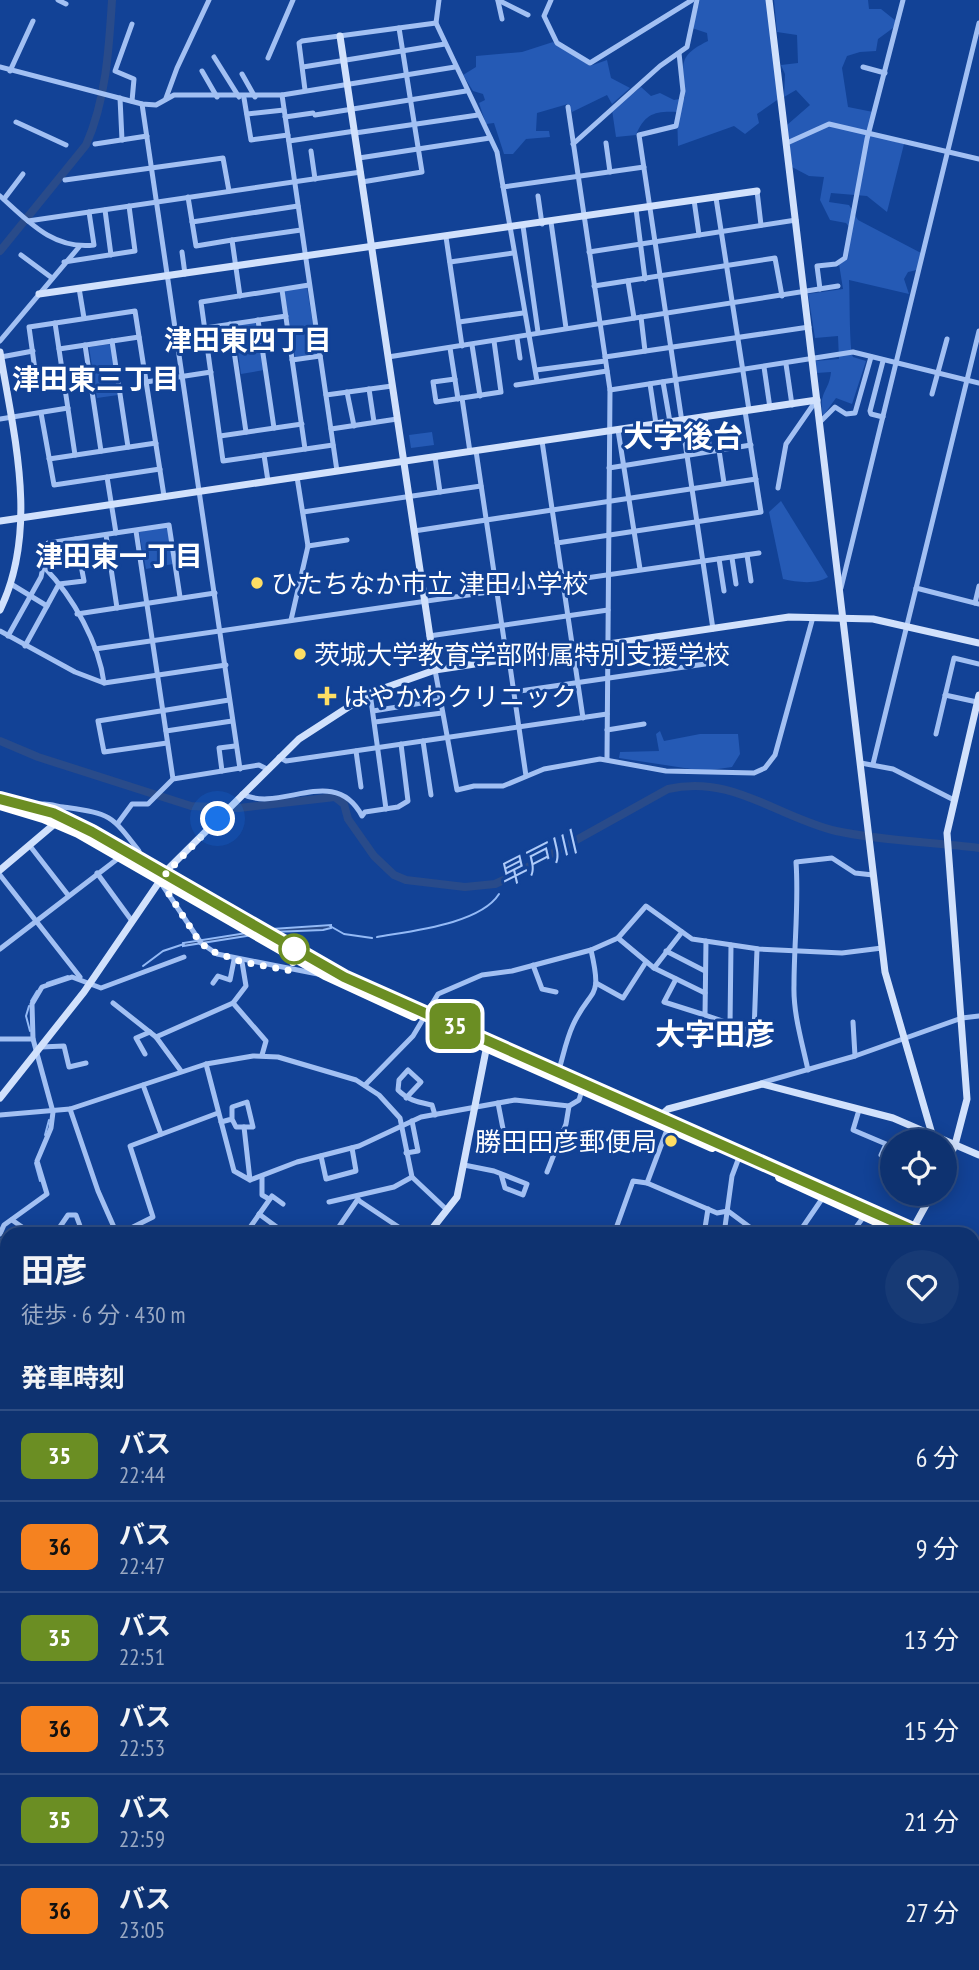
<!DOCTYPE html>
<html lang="ja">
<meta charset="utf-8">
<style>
:root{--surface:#0e3270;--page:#173a75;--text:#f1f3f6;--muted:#9baac3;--line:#2e4d83}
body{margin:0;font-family:"PT Sans Narrow","Noto Sans JP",sans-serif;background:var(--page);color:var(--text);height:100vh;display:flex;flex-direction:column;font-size:26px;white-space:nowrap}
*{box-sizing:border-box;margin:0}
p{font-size:23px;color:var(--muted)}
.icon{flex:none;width:38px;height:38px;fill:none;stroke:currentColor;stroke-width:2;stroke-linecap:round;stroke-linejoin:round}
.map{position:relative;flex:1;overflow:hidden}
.drawer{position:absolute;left:0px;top:1227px;width:980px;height:744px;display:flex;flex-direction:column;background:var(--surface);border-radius:21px 21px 0 0;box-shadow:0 4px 18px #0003,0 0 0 2px var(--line)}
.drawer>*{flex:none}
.badge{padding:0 14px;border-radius:10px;font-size:24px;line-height:46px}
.fabs{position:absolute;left:880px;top:1129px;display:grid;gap:14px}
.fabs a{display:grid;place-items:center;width:77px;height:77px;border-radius:50%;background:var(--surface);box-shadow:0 4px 18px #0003,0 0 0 2px var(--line);font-size:35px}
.you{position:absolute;width:35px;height:35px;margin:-18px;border:5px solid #fff;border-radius:50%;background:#1a73e8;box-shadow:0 0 0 10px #1a73e833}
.map>.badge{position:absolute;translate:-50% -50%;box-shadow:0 0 0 4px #fff}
h2{padding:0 21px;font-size:26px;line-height:63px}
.round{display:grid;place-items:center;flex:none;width:74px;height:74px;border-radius:37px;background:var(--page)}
.summary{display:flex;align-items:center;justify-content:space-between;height:119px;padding:0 21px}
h1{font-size:33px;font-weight:700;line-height:52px}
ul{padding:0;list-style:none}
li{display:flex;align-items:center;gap:21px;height:91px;padding:0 21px;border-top:2px solid var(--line)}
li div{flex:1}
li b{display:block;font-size:26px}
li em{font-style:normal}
li .badge{min-width:77px;font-weight:700;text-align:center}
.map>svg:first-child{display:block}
</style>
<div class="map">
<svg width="979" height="1970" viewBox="0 0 979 1970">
<rect width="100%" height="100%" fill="#124296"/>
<g fill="#255ab5">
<path d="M700,0H768L780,98L757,114L759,123L745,134L734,126L678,146L677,112C654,111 645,114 636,135L616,137L612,110L641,87L651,96L660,93L674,100L685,98C684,65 675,57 708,41L707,33L692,28Z"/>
<path d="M774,0H868L869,9H881L896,21L893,28L878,39L876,51L860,52L847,56L842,68L848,107L873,112L867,134L904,144L887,212L867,196L831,193L829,202L849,205L858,220L921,253L917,270L908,272L904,279L909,294L849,280C850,294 849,350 853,357L866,361L852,404L836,398L823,416C818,392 829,392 831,372L816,373L815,361L839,359L838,336L815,338L808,294L843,289L839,264L848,259L851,229L846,223L830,220L820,200L824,177L809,176L792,167L787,125L810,105L796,90L784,97L785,74L781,65L798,63L797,35L777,32Z"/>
<path d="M553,42L590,66L607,60L611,78L630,88L612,104L607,95L572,112L568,104L537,113L536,131H549L550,137L526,139L513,154H504L494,123L486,124L479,103L485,100L483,94L473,91L463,75L476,67V56L522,52Z"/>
<path d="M307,288L318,354L295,357L284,290Z"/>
<path d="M257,321L264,370L241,374L234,325Z"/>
<path d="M111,344L118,395L97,398L89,347Z"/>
<path d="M432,432L434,445L411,448L409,435Z"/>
<path d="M781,501L828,577C815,585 797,582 783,579L769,512Z"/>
<path d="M168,527L173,564L146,569L139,532Z"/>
<path d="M660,731L664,741L700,734H738L740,754L732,767L704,771L619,758L620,752L659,751L656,734Z"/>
</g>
<path fill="#294b8a" stroke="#94baf6" stroke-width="2" d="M331,925V928L323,930L272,932L183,946V943L272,929Z"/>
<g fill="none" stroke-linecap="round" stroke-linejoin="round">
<g stroke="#94baf6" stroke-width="2">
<path d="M330,926L344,934L372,938"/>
<path d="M377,937C411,931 480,924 499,894"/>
<path d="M143,966L163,951L184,944"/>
<path d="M47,983L68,976"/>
<path d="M31,1001L37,991"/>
<path d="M29,1006L26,1016L30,1031"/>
<path d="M45,1135L49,1120"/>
<path d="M35,1163L40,1181"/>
</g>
<g stroke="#294b8a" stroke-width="8">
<path d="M0,251L86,145C106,100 109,49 112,0"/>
<path d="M0,741L38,757L191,806L239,808L335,797L344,804L348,819L374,856L394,875L406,880L465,887L495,884L508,878L668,789C732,774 777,817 836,831C882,841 932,842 979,848"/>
</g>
<g stroke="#a2c0f3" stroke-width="5">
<path d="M58,0L66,4"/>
<path d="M439,0L436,23L497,152L537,381"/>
<path d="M498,0L528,15"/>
<path d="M551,0L544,16L557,43L590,63L692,0"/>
<path d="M498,1L502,19"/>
<path d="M132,24L115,71L134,79L132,101"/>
<path d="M679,53L683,91L676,126L639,135L713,629"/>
<path d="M214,57L239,97"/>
<path d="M268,58L293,0"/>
<path d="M0,67L142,104L156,105L174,95H282L455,67"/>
<path d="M303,67L445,44"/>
<path d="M863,67L885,73"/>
<path d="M10,71L33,21"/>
<path d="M202,71L217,97"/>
<path d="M242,74L255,97"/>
<path d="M305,90L299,43L302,41L436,23"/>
<path d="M282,95L337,471"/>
<path d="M120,98L122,140"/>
<path d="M166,98L177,68L209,0"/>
<path d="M244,98L251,140L288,135"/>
<path d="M142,104L240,769"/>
<path d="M568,107L610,390L607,759"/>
<path d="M247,114L284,110"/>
<path d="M315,115L466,91"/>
<path d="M285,117L313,113"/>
<path d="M16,122L66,145"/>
<path d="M355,133L478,115"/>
<path d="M289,141L355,131"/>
<path d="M606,143L610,172"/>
<path d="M787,143L829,124L979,159"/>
<path d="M95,144L147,136"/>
<path d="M573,144L660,66L687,47L697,0"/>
<path d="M311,151L315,179"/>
<path d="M359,158L490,138"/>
<path d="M65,180L223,158L229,191"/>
<path d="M362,182L422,172L399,28"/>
<path d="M503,187L644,167"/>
<path d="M757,191L761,225"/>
<path d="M0,196C28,221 53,250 94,245L89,212"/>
<path d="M538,196L542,224"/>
<path d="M188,197L196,246L232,240L240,296"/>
<path d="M716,198L749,410"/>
<path d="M4,199L23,174"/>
<path d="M694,200L699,235"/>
<path d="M636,209L645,279"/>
<path d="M105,210L111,255"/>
<path d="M28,221L361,172"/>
<path d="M192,222L298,206"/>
<path d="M551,222L566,328"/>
<path d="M523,226L538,332"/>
<path d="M446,237L462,346"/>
<path d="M232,240L301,230"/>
<path d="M182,252L185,274"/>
<path d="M589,252L796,220"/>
<path d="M21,255L52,278"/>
<path d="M64,262L135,251L129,206"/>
<path d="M450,262L513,253"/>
<path d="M628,281L634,318"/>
<path d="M309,285L201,302L223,461L333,445"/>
<path d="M594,286L775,258L782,296"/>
<path d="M79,288L84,318"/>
<path d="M820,289L817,266L836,264L845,258L867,139L903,0"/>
<path d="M282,290L305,449"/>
<path d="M641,317L645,351"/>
<path d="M258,320L274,428"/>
<path d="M459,322L523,313"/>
<path d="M55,323L75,455"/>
<path d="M230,324L246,432"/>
<path d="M205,328L286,316"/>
<path d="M517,338L520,358"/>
<path d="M0,341L79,247"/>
<path d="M112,341L128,447"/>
<path d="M85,345L101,451"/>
<path d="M472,345L480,396"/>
<path d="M450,348L458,399"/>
<path d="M59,349L139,337"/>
<path d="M1,357L33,351"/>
<path d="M388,357L838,286"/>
<path d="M605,357L809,327"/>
<path d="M292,360L320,356"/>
<path d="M786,364L792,405"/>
<path d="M61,366L35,370L29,327L135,311L164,496"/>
<path d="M764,367L770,408"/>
<path d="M536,370L605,361"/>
<path d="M455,379L433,382L436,402L501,392L494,341"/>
<path d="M146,382L211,372"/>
<path d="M663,382L670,422"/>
<path d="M650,384L656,424"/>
<path d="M516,385L607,371"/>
<path d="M369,389L374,422"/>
<path d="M610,390L853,352L979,383"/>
<path d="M347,392L354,426"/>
<path d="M932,394L947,339"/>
<path d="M326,395L392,386"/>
<path d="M462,398L470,452"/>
<path d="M41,413L54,485L160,469"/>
<path d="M705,417L710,451"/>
<path d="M883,417L871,414L870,411L883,361"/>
<path d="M0,419L68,408"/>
<path d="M821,421L835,407L846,414L855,413L871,357"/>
<path d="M331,429L397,419"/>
<path d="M618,430L640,569"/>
<path d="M220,436L302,424"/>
<path d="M542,441L583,718"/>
<path d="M719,450L724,483"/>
<path d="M476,451L507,660"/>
<path d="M264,455L268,481"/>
<path d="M435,457L440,492"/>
<path d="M49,459L156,443"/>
<path d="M609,468L751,445"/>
<path d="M107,477L116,533"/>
<path d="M778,488L786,444L813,405L812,401"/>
<path d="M303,512L481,486"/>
<path d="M136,531L173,779"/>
<path d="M414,531L756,479"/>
<path d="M106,535L117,608"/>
<path d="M557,543L761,512L745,411"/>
<path d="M308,546L347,540"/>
<path d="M747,555L751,581"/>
<path d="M732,558L736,584"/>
<path d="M719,559L724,591"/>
<path d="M45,568C73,597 99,643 104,683"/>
<path d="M11,584L47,606L25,646"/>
<path d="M841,588L979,23"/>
<path d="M916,588L979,604"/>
<path d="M975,603L979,586"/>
<path d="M47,606L59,584L84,581L76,539"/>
<path d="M77,614L215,593"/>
<path d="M291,620L308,546L297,477"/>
<path d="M0,631L75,672L104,683L226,665"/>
<path d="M8,636L41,577L48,543L169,525L180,597"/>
<path d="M429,636L608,610"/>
<path d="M95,649L759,553"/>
<path d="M509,659L526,776"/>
<path d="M435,670L457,790L474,786H503L544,769L600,759L666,771L754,773L765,768L775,755L813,617"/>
<path d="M513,692L705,664"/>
<path d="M370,693L386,809"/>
<path d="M945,695L977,702"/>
<path d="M373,711L440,700"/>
<path d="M375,722L442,713"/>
<path d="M607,730L644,724"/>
<path d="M166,731L232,721"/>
<path d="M936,734L954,658L979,664"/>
<path d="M423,741L431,795"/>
<path d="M167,743L104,752L98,721L229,700"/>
<path d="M356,751L361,787"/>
<path d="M279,757L286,761L607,714"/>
<path d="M861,763L893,769L954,800"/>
<path d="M873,764L979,331"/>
<path d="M222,771L219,748L235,746"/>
<path d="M242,794C281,814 334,763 362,816L365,812L398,807L408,801L401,744"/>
<path d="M31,806C43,802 51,805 63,807C110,814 110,813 139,851"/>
<path d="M118,823L132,804H148L173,779L259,765L267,769"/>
<path d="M30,846L68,895"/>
<path d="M97,873L132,921"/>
<path d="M0,875L80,977"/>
<path d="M161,883L201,943L217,954L323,975"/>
<path d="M618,938L654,968L682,932"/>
<path d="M0,949L120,857"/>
<path d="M666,951L705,971"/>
<path d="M533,965L542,989L556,992"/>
<path d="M654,968L705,993"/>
<path d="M676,979L664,1002L705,1015L706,941"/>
<path d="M213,983L218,976L230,980L234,960"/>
<path d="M596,983L623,998L646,962"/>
<path d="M113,1003L156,1037L181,1071"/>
<path d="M233,1003L266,1041L262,1055"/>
<path d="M705,1015L754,1032L757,949"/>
<path d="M853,1022L855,1056"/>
<path d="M730,1026L731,945"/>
<path d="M156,1037L233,1003L246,986L242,962"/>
<path d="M0,1039H33"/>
<path d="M41,1047L64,1046L69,1067L86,1063"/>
<path d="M145,1054L136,1038L150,1032"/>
<path d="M206,1064L234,1171L250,1180L297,1162L359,1146L421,1117L515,1100L569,1106L579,1100L582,1090"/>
<path d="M808,1070C802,1042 793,1013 794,985C794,944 799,903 796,862L832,858L855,873L873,875"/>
<path d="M558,1073C563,1057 566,1040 573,1025C591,986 603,1002 591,950"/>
<path d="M761,1083L855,1056L962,1018L979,1016"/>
<path d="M143,1085L161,1134"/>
<path d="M365,1085L413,1036L438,994L482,975L512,971L591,950L618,938L646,906L692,939L759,949L842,953L882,948"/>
<path d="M406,1098L421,1082L408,1070L399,1080L398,1090C409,1101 418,1102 432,1105L435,1115"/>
<path d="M498,1103L505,1139"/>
<path d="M70,1109L98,1191L117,1234"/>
<path d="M859,1110L853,1130L886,1144L881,1155"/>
<path d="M0,1115L70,1109L206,1064L253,1056L278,1057L356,1080L379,1095L400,1118L412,1177L447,1210"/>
<path d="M221,1122L232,1119V1107L247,1102L253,1127H236L232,1119"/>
<path d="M244,1127L250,1180"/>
<path d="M406,1153L418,1151L412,1121"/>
<path d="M321,1156L326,1179L356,1171L352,1148"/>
<path d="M464,1165L494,1171L527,1184L523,1195L505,1188L501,1174"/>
<path d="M547,1172L566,1124L569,1106"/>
<path d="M262,1176V1195L269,1199"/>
<path d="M647,1183L668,1127"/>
<path d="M358,1200L409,1234"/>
<path d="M329,1202L394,1187L412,1177"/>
<path d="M259,1214L278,1228"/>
<path d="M12,1220L32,1234"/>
<path d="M0,1234L4,1225L47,1194L37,1161L51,1128L53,1112L33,1039L32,1004L42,987L72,977L101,988L184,957"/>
<path d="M55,1234L68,1215H76L83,1234"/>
<path d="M119,1234L153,1217L130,1146L218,1113"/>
<path d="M262,1234L251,1226L272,1196L283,1204"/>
<path d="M334,1234L358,1199"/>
<path d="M614,1234L633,1181L647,1183L717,1213L728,1211L759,1234"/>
<path d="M704,1234L708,1209"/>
<path d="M724,1234L732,1176L741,1152"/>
<path d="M798,1234L824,1196"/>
<path d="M851,1234L865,1215"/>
<path d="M0,1241L7,1246"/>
<path d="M0,1290L7,1295"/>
<path d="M2,1393L7,1397"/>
<path d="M0,1419L7,1424"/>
<path d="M0,1445L7,1436"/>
<path d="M0,1660L7,1662"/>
<path d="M7,1694L4,1704L7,1707"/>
<path d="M0,1756L7,1738"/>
<path d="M0,1760L7,1762"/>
<path d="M973,1809L979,1813"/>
<path d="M973,1839L979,1840"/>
<path d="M0,1896L7,1899"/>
<path d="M973,1909L979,1913"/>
<path d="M0,1951L7,1953"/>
<path d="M37,1964L56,1970"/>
<path d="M119,1964L135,1970"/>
<path d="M260,1964L278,1970"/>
<path d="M761,1964L765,1970"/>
<path d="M844,1964L851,1970"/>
<path d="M971,1964L972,1970"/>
<path d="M581,1968L584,1964"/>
<path d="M187,1970L189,1964"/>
<path d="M220,1970L222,1964"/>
<path d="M248,1970L251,1964"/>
<path d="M335,1970L337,1966L350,1970"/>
<path d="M664,1970L673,1964"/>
<path d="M867,1970L869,1964"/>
</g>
<g stroke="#d1e1fc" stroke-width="7">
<path d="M769,0L885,972L932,1134"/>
<path d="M340,36L435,670"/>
<path d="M39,294L757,191"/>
<path d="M0,352C14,436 39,529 0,610"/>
<path d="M0,521L817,400"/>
<path d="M0,870L58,821"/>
<path d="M0,1098L84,992L168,869L299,739L370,693L435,670L789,617L873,619L979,643"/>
<path d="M657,1119L668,1109L762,1084L893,1118L979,1155"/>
<path d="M945,1167L955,1145L967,1099L947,833L979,695"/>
<path d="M911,1232L932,1194"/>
<path d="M428,1234L457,1197L487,1045"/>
<path d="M0,1313L7,1303"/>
<path d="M0,1538L7,1543"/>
<path d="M0,1607L7,1588"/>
<path d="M0,1813L7,1815"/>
<path d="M0,1840L7,1830"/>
<path d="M425,1964L445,1970"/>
<path d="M344,1970L348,1964"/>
</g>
<g stroke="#fff" stroke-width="10">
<path d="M0,799C54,810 99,836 146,863C219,904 289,950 364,986L922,1234"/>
<path d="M0,805L43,818L78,833L325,975L414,1016"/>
<path d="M454,1033L712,1147"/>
<path d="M780,1177L904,1234"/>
<path d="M973,1258L979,1261"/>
<path d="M973,1266L979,1269"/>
</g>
<g stroke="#fff" stroke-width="2" stroke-dasharray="12 5" stroke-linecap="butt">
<path d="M0,1960L7,1963"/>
<path d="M17,1964L35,1970"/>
</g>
</g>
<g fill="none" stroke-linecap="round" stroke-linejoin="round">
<defs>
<path id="line" d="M0,799L53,813L92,832L344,977L922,1234"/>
</defs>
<use href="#line" stroke="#fff" stroke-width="16"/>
<use href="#line" stroke="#6b8e23" stroke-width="10"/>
<path stroke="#fff" stroke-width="7" stroke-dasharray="0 12.6" d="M218,819L160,880L199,941L209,950L242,962L292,971L294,949"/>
</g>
<g fill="#ffde64" stroke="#124296" stroke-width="2.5">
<circle cx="257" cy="583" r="7"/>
<circle cx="300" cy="654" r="7"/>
<path d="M323.5 685.5h7v7h7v7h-7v7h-7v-7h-7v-7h7z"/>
<circle cx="671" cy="1141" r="7"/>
</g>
<circle fill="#fff" stroke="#6b8e23" stroke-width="3.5" cx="294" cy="949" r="14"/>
<g text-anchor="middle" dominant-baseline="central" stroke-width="6" stroke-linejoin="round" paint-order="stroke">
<g font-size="26" fill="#fff" stroke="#124296" text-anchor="start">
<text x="271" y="583">ひたちなか市立 津田小学校</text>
<text x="314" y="654">茨城大学教育学部附属特別支援学校</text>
<text x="343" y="696">はやかわクリニック</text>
<text x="657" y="1141" text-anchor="end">勝田田彦郵便局</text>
</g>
<g font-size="28" font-weight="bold" fill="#fff" stroke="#124296">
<text x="248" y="339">津田東四丁目</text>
<text x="96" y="378">津田東三丁目</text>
<text x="119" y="555">津田東一丁目</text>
</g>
<g font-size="28" font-style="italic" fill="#afcbf9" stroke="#124296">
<text transform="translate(537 859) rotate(-27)">早戸川</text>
</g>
<g font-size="30" font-weight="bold" fill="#fff" stroke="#124296">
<text x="683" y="435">大字後台</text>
<text x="715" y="1033">大字田彦</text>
</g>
</g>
</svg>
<div class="fabs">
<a><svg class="icon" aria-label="locate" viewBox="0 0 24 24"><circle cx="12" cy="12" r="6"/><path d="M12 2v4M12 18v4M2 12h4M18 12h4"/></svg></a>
</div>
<div class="you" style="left:218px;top:819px"></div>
<b class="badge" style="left:455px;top:1026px;background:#6b8e23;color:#fff">35</b>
<section class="drawer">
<div class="summary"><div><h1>田彦</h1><p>徒歩 · 6 分 · 430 m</p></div><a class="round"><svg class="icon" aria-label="heart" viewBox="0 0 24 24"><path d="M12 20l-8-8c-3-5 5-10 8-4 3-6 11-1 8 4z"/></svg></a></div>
<h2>発車時刻</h2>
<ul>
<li><span class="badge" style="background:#6b8e23;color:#fff">35</span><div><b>バス</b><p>22:44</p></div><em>6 分</em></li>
<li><span class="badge" style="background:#f58220;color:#111">36</span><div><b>バス</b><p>22:47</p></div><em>9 分</em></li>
<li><span class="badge" style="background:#6b8e23;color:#fff">35</span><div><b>バス</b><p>22:51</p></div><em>13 分</em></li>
<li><span class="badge" style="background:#f58220;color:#111">36</span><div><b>バス</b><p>22:53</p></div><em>15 分</em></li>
<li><span class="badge" style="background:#6b8e23;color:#fff">35</span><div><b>バス</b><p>22:59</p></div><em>21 分</em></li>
<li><span class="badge" style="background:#f58220;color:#111">36</span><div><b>バス</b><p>23:05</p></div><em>27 分</em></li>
</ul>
</section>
</div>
